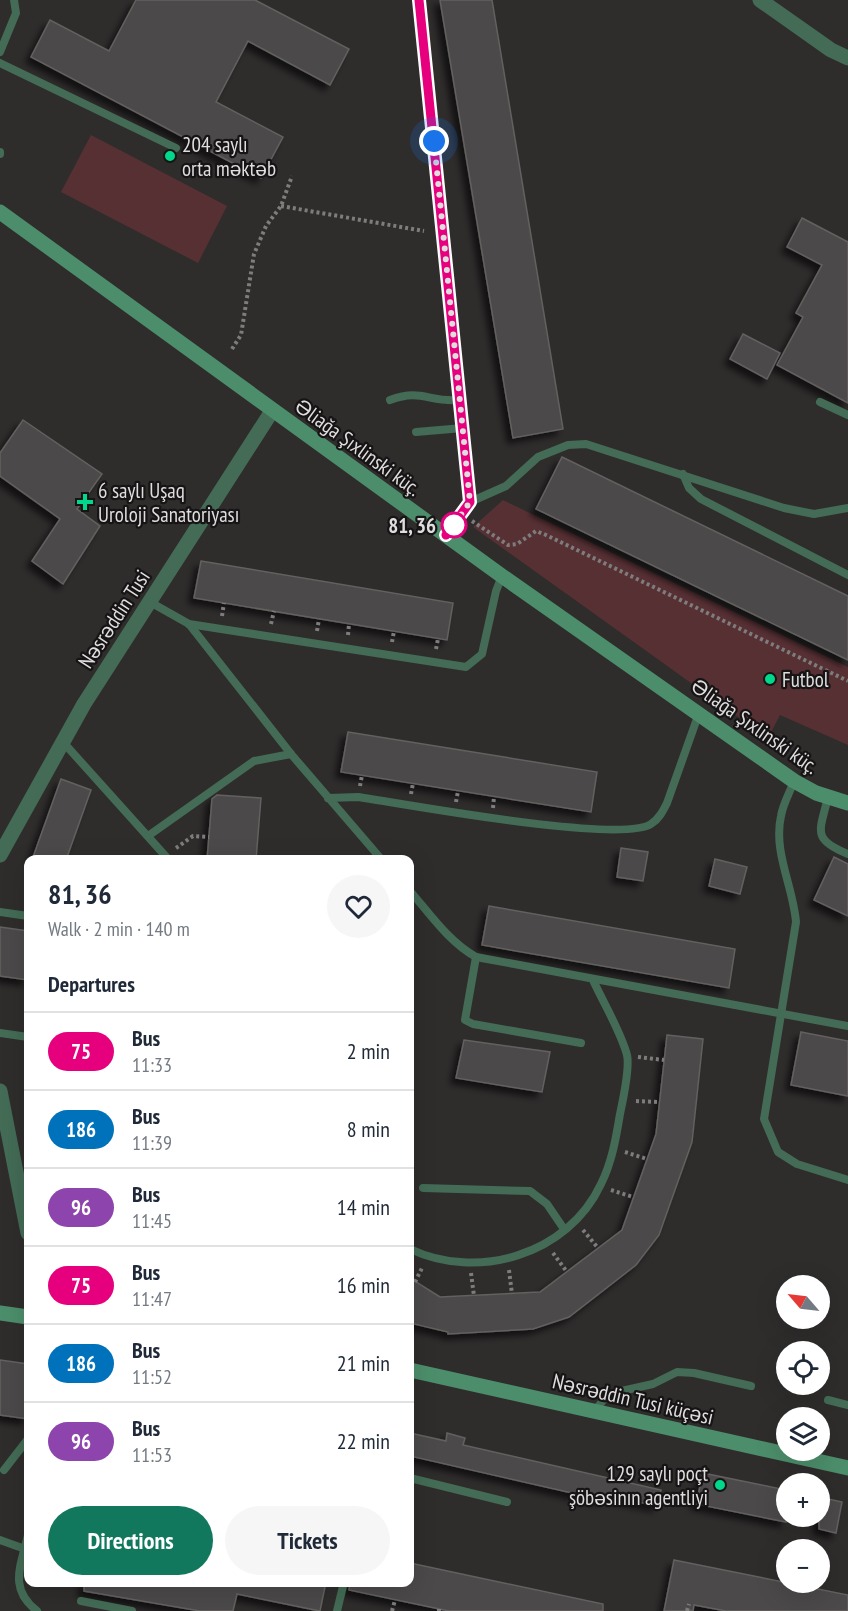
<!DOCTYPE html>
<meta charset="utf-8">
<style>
:root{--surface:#fff;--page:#f6f6f7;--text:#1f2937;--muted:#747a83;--line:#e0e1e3;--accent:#11785d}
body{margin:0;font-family:"PT Sans Narrow",sans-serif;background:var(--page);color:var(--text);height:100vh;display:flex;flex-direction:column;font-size:22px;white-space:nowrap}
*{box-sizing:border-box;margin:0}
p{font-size:20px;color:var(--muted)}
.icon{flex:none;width:33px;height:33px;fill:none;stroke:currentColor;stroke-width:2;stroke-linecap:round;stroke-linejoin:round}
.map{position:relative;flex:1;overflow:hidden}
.drawer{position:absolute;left:24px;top:855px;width:390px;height:732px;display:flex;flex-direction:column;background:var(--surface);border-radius:12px;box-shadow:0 6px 24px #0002}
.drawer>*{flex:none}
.badge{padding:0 12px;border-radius:20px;font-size:21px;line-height:39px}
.needle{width:39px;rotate:298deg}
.buttons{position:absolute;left:776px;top:1275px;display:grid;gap:12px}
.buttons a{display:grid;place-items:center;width:54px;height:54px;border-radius:50%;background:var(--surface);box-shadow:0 6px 24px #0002;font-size:30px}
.you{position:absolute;width:30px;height:30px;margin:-15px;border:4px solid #fff;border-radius:50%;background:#1a73e8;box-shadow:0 0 0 9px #1a73e833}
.map>.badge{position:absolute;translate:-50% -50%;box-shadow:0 0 0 3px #fff}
h2{padding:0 24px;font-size:22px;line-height:54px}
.round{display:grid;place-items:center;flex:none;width:63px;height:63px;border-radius:32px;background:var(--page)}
.summary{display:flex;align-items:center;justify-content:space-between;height:102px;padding:0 24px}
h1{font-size:28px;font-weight:600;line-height:45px}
.button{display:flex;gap:12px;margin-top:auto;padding:12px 24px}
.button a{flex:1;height:69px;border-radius:36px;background:var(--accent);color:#fff;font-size:24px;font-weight:600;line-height:69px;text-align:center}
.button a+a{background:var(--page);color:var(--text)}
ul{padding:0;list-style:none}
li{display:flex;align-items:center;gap:18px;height:78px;padding:0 24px;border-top:2px solid var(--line)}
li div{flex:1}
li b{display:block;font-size:22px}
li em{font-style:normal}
li .badge{min-width:66px;font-weight:700;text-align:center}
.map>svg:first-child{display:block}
</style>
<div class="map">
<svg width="848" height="1611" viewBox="0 0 848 1611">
<defs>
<filter id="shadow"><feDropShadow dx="-5.5" dy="5.5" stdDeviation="3" flood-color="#0009"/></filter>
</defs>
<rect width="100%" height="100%" fill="#2f2c2c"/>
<g fill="#573034">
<path d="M91,135L227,206L198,263L61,192Z"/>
<path d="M503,500L848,667V745L780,715L768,738L473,527Z"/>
</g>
<g fill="#4c4949" stroke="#646060" stroke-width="1.5" filter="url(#shadow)">
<path d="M136,0H255L349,49L330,85L248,41L216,102L283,137L261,178L31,57L50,20L109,51Z"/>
<path d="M440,0H492L563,429L513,438Z"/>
<path d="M802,218L848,242V403L777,365L803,317L796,313L822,265L787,247Z"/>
<path d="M743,334L780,353L767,379L730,359Z"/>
<path d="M23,420L102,474L77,509L100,526L63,584L32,561L60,519L0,476V453Z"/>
<path d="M562,457L848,596V660L536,509Z"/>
<path d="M201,561L453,603L447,640L194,598Z"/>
<path d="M348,732L597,772L591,812L341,772Z"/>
<path d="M61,779L91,790L66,860H32Z"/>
<path d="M217,795L261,798L256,860H207L212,799Z"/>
<path d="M621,848L648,852L643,881L617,877Z"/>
<path d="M834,857L848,864V916L814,900Z"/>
<path d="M715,859L747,867L740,894L709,886Z"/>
<path d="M489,906L735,949L729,988L482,945Z"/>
<path d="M0,927L28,931V980L0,976Z"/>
<path d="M801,1032L848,1041V1096L791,1085Z"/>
<path d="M667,1035L703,1039L692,1142L659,1235L636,1265L569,1317L533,1329L448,1334V1332L410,1323V1278L440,1297L540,1292L622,1230L656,1134Z"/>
<path d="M464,1040L550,1052L542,1092L456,1078Z"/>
<path d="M0,1360L28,1364V1419L0,1415Z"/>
<path d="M410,1433L446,1441L447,1433L465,1438L463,1445L661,1490L658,1506L604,1495L603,1500L410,1456Z"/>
<path d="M703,1473L786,1490V1522L696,1504Z"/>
<path d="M819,1497L842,1502L836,1533L819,1529Z"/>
<path d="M674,1560L848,1595V1611H726L694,1605L693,1611H664Z"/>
<path d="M410,1563L603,1604V1611H449L349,1590L350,1582H410Z"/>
<path d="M84,1582H326L320,1611L237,1594L233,1611H200L84,1591Z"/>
</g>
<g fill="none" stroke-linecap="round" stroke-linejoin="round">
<g stroke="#7e7c7c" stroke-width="4" stroke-dasharray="3 3" stroke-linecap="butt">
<path d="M281,206L424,231"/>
<path d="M232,349L241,335L254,254L266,226L281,206L292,176"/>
<path d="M472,521L508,545L517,544L536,531L546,535L848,681"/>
<path d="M222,616L224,603"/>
<path d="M271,624L274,611"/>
<path d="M317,631L319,619"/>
<path d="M348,635L349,624"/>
<path d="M392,642L394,631"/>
<path d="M436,649L438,639"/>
<path d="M360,786L362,775"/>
<path d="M411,794L413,783"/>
<path d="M456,802L458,791"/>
<path d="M493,808L494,797"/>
<path d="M176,848L193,836L209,837"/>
<path d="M638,1057L664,1060"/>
<path d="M636,1101L659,1102"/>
<path d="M625,1152L647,1159"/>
<path d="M611,1190L633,1197"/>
<path d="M583,1230L598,1248"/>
<path d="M553,1253L567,1272"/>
<path d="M509,1270L512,1294"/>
<path d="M471,1273L474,1296"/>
<path d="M415,1282L423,1266"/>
<path d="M392,1611L395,1600"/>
<path d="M439,1611V1609"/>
<path d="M687,1611L689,1604"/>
</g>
<g stroke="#436b55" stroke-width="8">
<path d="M419,0L470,502L446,535"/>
<path d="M0,52L16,13L14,0"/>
<path d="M0,63L176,148"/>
<path d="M0,152V154"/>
<path d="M390,400C422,388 429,403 460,400"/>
<path d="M820,402L848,415"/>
<path d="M416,432L463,428"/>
<path d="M683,474L689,488L701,499L848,575"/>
<path d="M470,502L506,486L538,457L568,445L586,444L784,508L814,514L848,508"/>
<path d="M150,602L189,624L291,754L382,860"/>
<path d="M189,624L466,667L482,654L496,591L502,576"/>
<path d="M63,742L169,860"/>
<path d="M794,781C790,792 783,804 781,816C773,852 793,886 796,922L764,1119L778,1152L797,1164L848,1180"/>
<path d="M828,797C820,831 811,839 848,854"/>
<path d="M328,798L358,797C405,804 620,844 651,824C659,819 663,811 667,803L699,713"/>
<path d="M148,836L254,761L291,754"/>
<path d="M410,891C430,914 449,942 476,957L848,1026"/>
<path d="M0,912L28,916"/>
<path d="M476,957L465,1020L473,1024L581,1043"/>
<path d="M0,1033L28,1037"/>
<path d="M423,1188L530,1191L547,1204L564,1229"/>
<path d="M410,1249C477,1281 568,1255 601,1184C612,1162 616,1138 620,1114C623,1100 630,1068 627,1055C621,1032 603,1002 593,980"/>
<path d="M828,1400L848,1405"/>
<path d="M594,1412L608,1394L653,1384L677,1372L694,1373L751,1386"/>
<path d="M4,1470L28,1439"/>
<path d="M410,1478L507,1502"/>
<path d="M28,1535C21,1566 8,1588 37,1611"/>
<path d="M0,1540L25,1549"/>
<path d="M81,1601L132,1611"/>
<path d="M337,1611L344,1582"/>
</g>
<g stroke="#436b55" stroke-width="15">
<path d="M760,0L831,50L848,58"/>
<path d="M0,855L84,704L272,411"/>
<path d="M0,1091L28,1233"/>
</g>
<g stroke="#4c8e6b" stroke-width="15">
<path d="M0,212L502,576L794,781L816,793L848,803"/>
<path d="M0,1313L28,1317"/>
<path d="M410,1370L848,1468"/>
</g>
</g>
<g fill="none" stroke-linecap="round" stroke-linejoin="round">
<defs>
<path id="line" d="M419,0L470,502L446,535"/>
</defs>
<use href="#line" stroke="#fff" stroke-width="14"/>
<use href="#line" stroke="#e6007e" stroke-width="9"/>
<path stroke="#dfdddd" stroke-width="6" stroke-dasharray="0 10.8" d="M434,141L470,502L454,525"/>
</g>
<g fill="#00d98c" stroke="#161415" stroke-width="2">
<circle cx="170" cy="156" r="6"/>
<path d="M82 493h6v6h6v6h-6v6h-6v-6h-6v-6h6z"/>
<circle cx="770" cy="679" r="6"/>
<circle cx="720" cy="1485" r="6"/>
</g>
<circle fill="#fff" stroke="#e6007e" stroke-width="3" cx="454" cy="525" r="12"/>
<g text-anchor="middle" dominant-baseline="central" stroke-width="4.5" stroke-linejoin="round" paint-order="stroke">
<g font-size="21" fill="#dfdddd" stroke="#161415" text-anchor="start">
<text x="182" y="144">204 saylı<tspan x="182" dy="24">orta məktəb</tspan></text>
<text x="98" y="490">6 saylı Uşaq<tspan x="98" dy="24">Uroloji Sanatoriyası</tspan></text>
<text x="782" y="679">Futbol</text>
<text x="708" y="1473" text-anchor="end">129 saylı poçt<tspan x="708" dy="24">şöbəsinın agentliyi</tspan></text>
</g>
<g font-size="21" fill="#dfdddd" stroke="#161415">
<text transform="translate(358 447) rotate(36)">Əliağa Şıxlinski küç.</text>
<text transform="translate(114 619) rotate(-57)">Nəsrəddin Tusi</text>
<text transform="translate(755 726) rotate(35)">Əliağa Şıxlinski küç.</text>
<text transform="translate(633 1399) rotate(13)">Nəsrəddin Tusi küçəsi</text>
</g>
<g font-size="21" font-weight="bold" fill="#dfdddd" stroke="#161415" text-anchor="end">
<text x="436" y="525">81, 36</text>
</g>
</g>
</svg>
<div class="buttons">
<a><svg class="needle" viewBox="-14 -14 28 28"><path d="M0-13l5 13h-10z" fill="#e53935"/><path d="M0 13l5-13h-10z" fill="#747a83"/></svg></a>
<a><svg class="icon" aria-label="locate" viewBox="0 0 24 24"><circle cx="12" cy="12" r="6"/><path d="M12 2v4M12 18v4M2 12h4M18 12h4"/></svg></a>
<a><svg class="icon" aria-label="layers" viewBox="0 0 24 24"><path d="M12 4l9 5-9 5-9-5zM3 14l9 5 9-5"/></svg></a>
<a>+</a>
<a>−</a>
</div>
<div class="you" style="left:434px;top:141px"></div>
<section class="drawer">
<div class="summary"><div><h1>81, 36</h1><p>Walk · 2 min · 140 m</p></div><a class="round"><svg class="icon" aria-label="heart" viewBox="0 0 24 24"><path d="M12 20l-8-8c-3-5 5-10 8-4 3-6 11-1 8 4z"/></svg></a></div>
<h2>Departures</h2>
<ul>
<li><span class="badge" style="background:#e6007e;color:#fff">75</span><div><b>Bus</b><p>11:33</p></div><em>2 min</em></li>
<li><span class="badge" style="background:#0072bc;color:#fff">186</span><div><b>Bus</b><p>11:39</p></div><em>8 min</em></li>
<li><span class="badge" style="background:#8e44ad;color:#fff">96</span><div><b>Bus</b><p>11:45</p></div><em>14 min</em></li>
<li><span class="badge" style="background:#e6007e;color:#fff">75</span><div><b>Bus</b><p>11:47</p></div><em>16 min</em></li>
<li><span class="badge" style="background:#0072bc;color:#fff">186</span><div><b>Bus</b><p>11:52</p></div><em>21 min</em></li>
<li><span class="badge" style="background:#8e44ad;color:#fff">96</span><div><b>Bus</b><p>11:53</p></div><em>22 min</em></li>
</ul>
<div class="button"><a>Directions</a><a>Tickets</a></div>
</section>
</div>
